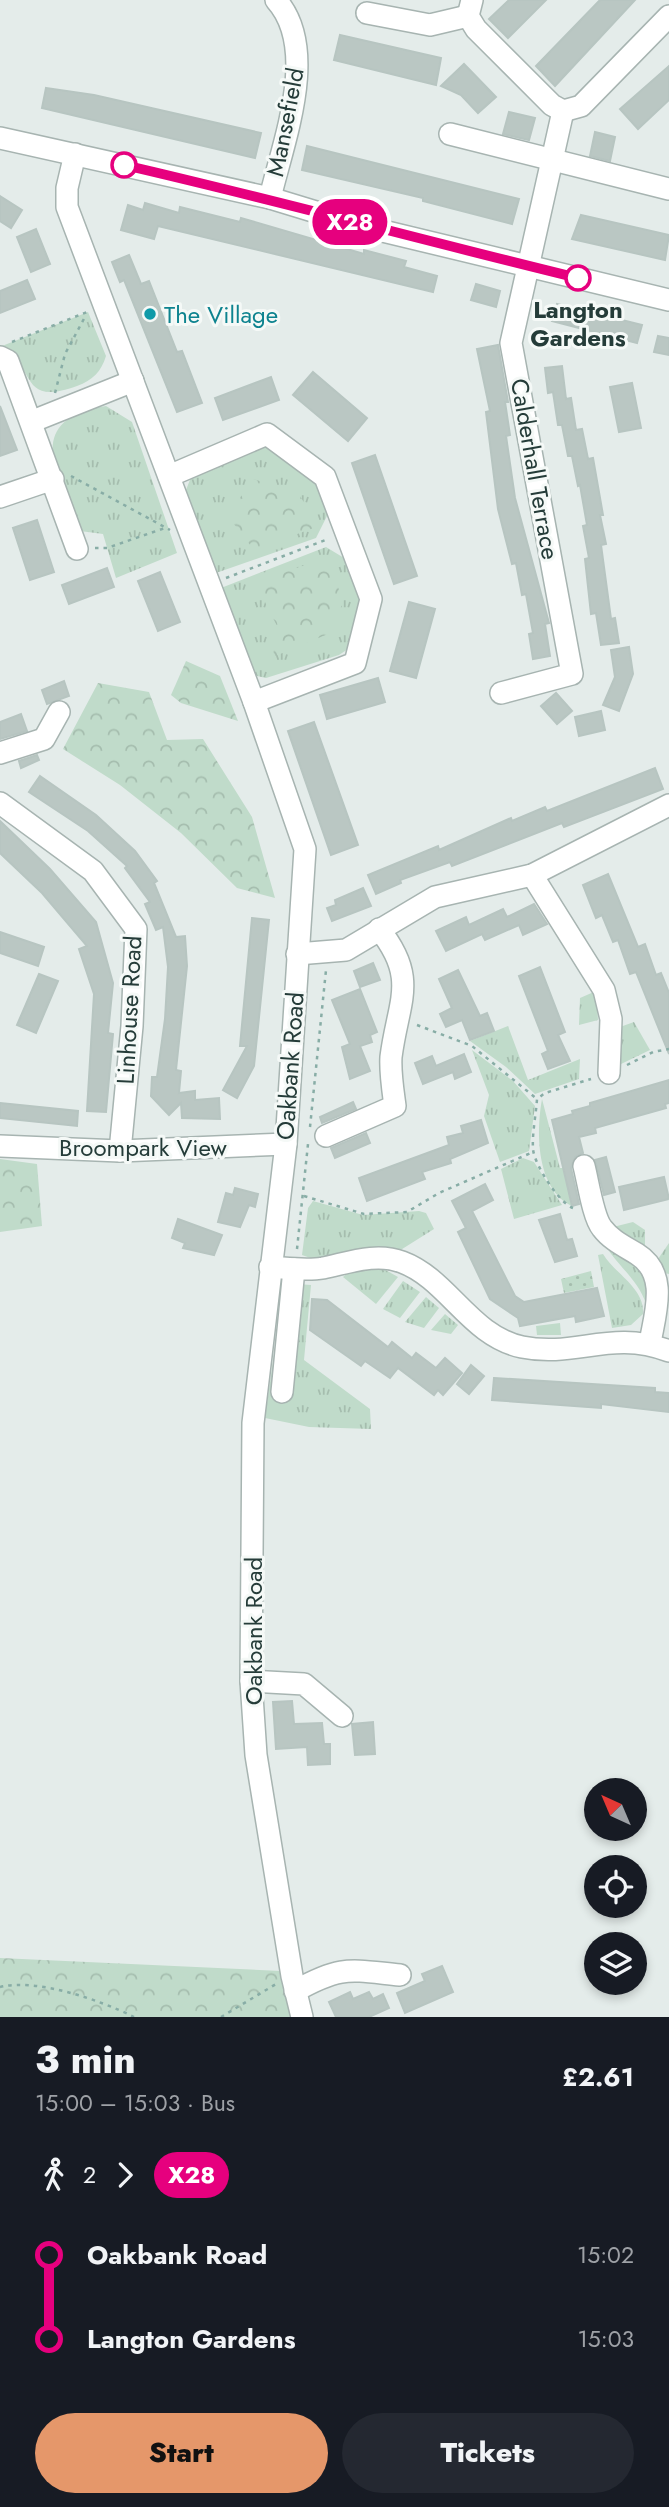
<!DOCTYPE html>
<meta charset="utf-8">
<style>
:root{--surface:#171b24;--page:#242831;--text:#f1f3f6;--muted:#9ea1a6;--accent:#e5976a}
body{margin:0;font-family:Jost,sans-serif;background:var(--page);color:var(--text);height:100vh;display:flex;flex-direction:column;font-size:26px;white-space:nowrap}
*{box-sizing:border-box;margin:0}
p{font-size:23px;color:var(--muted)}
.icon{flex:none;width:38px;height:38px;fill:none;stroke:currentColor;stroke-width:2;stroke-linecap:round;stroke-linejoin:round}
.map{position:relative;height:2017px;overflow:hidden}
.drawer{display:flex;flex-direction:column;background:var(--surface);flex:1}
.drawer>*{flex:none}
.badge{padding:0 14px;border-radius:23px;font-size:24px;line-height:46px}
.needle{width:46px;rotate:316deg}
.fabs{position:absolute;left:584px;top:1778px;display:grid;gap:14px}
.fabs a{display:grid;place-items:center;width:63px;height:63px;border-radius:50%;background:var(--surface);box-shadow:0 4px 10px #0003;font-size:35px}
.map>.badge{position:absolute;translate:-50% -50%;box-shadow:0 0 0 4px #fff}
.legs{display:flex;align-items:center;gap:10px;height:77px;padding:0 35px;font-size:23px}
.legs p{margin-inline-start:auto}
.head{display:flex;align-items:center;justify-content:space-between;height:119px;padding:0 35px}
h1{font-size:38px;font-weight:800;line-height:52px}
.primary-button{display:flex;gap:14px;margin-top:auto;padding:14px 35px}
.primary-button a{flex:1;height:80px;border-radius:42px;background:var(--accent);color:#111;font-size:28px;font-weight:800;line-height:80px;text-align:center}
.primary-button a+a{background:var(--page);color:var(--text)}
ul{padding:0 35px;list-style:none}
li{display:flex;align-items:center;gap:24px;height:84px;font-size:26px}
li i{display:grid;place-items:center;width:10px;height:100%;margin:0 9px;background:currentColor}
li i::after{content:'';width:18px;height:18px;margin:-9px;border:5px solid;border-radius:50%;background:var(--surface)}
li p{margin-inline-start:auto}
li:first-child i{background:linear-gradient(#0000 50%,currentColor 0)}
li:last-child i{background:linear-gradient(currentColor 50%,#0000 0)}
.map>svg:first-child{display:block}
</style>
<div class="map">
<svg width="669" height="2017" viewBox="0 0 669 2017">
<defs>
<pattern id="grass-tufts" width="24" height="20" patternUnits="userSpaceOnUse" patternTransform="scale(1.75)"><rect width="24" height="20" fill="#c0dbca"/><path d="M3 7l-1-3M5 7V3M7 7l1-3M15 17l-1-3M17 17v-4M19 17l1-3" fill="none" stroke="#a5bdae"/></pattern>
<pattern id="forest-crowns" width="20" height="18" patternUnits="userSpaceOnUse" patternTransform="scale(1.75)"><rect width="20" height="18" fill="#c0dbca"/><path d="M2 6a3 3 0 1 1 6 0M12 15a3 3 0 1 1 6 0" fill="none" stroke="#a5bdae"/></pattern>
<pattern id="garden-dots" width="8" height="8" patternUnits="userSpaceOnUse" patternTransform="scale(1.75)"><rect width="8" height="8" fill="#c0dbca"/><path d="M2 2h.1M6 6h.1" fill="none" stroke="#a5bdae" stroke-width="1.8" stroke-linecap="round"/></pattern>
</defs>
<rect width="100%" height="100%" fill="#e4ecea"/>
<g fill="url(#grass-tufts)">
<path d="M88,312L106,356C101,372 93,380 77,386C19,407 37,368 2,346Z"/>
<path d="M106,406L132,422L177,553L116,578L103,534L80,531C60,478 19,420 106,406Z"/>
<path d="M270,441L316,475L328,514L316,538L216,573L186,490L193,472Z"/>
<path d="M326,547L349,561L362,605L351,647L339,655L266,678L257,676L250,668L221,588Z"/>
<path d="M596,991L598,1020L579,1025L580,998Z"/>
<path d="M634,1022L650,1050L619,1065L620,1027Z"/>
<path d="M508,1026L528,1080L580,1059L579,1079L535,1094L506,1067L470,1041Z"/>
<path d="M472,1050L513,1081L535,1106L529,1151L500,1162L484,1116L489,1095Z"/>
<path d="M542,1099L560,1168H563L572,1206C536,1189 536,1132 542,1099Z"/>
<path d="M523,1158L534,1162L562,1205L514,1219L501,1169Z"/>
<path d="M313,1201L363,1215L419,1211L426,1213L434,1229L399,1251L361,1248L316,1260L302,1255L308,1208Z"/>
<path d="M633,1222L645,1230V1245L642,1246L613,1227Z"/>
<path d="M602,1239L648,1277L646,1304C638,1278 614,1264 602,1239Z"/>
<path d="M669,1243V1274L664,1273L658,1259Z"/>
<path d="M603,1254C615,1274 645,1288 643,1314L631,1325L612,1328L598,1255Z"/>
<path d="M370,1267L382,1268L398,1277L376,1304L343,1277L350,1271Z"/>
<path d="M403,1281L420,1292L400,1318L383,1309Z"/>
<path d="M297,1284L311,1285L304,1360L370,1409L371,1429L309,1427L265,1418L283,1290Z"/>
<path d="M426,1297L439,1308L424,1328L405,1322Z"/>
<path d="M445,1314L458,1325L451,1334L431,1330Z"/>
<path d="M560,1323L561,1335H537L536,1326Z"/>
</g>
<g fill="url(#forest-crowns)">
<path d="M254,479L300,496L319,526L254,550L227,515Z"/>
<path d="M329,557L343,603L328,634L273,657L277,626L255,582Z"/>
<path d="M186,661L220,676L238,721L181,703L171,695Z"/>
<path d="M98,683L149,692L167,740L203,739L252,817L275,898L237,888L181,833L120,785L63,749Z"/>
<path d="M0,1159L37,1164L42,1226L0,1232Z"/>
<path d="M0,1958L281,1971L294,2017H0Z"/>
</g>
<path fill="url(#garden-dots)" d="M591,1271L594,1287L564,1293L561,1279Z"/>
<g fill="#bac7c3" stroke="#b7c5c1" stroke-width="2">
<path d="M509,0H546L508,38L489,19Z"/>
<path d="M600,0H635L555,86L536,66Z"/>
<path d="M340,35L441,58L436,85L334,60Z"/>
<path d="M464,64L496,97L478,113L461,95L441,86Z"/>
<path d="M669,66V100L638,129L620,109Z"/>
<path d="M46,88L94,95L261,133L255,158L42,108Z"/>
<path d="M509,112L535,118L529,140L503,134Z"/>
<path d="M595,132L615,137L610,161L590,156Z"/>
<path d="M307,146L519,199L512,224L423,201V198L302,170Z"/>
<path d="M0,196L22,210L11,228L0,221Z"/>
<path d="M145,203L179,213L180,207L240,222L241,218L364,254V250L406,261L404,267L437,276L433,292L158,226L154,239L121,230L128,205L143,210Z"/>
<path d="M581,215L669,235L665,260L572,239Z"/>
<path d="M36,229L50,264L31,272L17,237Z"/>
<path d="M129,255L141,284L149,281L177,352L182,351L202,403L177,412L124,280L120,282L112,262Z"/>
<path d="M27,280L35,299L0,313V291Z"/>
<path d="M476,284L500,291L496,307L471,300Z"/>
<path d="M557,304L642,325L637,343L552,321Z"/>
<path d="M658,336L669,338V355L654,352Z"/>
<path d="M498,345L508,402H505L510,435L506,436L515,498L549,623L545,624L550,656L533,659L529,634L533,633L526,594L522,595L516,563L512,564L498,509L486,412L490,411L477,349Z"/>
<path d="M562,366L566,399L571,398L576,430L582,429L588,459L593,458L603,515H600L606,544L601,545L611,619L615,618L619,643L601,645L596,613L591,614L585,559L589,558L583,526L587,525L580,485L578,486L572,456H568L562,425H558L553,392L548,393L545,368Z"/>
<path d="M313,372L367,418L348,441L293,395Z"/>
<path d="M271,377L279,400L223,420L215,398Z"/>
<path d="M632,383L641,428L619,432L610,387Z"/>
<path d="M0,406L17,450L0,456Z"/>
<path d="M375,455L417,576L394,584L352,463Z"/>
<path d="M37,520L54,572L30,580L13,528Z"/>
<path d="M107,568L114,587L69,604L62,585Z"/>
<path d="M160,572L180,622L158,631L138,581Z"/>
<path d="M409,602L435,609L416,678L390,671Z"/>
<path d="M629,647L633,674L619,711L603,705L615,677L611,650Z"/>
<path d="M378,678L385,702L327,719L320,695Z"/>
<path d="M64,681L69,696L47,704L42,690Z"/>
<path d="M556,693L572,711L557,724L541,706Z"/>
<path d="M601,711L605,730L579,736L575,717Z"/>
<path d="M21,714L27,731L0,739V722Z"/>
<path d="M314,722L358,845L331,855L288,731Z"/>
<path d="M37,755L39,760L21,768L19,761Z"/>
<path d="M655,768L663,789L564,827L562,823L452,866L450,862L400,880L401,883L376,894L368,875L438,846L439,850L511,818L512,821L545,807L547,811Z"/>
<path d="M40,776L96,815L135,851L157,881L154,883L176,937L185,936L187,966L176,1070L181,1071L179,1093L195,1091V1100L219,1098L220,1119L182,1118L181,1103L169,1115L151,1096L152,1077H157L165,1019L168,967L163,927L156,930L145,904L150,902L125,868L127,866L88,831L29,792Z"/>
<path d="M0,821L50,869L96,922L113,983L108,1033L113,1034L106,1112L87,1111L94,994L79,949L87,946L42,893L0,853Z"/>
<path d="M608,874L638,947L645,944L656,975L661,973L669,993V1054L636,972L630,974L618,940L613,942L602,915L596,918L583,885Z"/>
<path d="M363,888L371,906L332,921L327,908L336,905L335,900Z"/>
<path d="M534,904L547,924L523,935L519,925L485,940L482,934L446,951L436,931L466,917L469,925L503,909L507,917Z"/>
<path d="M252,918L269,920L254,1066L237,1098L223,1090L247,1046H240Z"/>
<path d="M0,932L44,947L38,966L0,953Z"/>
<path d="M373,963L380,980L360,987L354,971Z"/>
<path d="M540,967L565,1032L558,1035L570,1061L548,1069L542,1054L548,1051L519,976Z"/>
<path d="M458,970L480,1016L487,1013L494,1031L470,1040L462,1020L446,1027L440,1014L452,1008L439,979Z"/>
<path d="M39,974L58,981L36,1033L17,1025Z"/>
<path d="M360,989L377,1032L370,1035L372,1042L360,1046L370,1071L350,1079L342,1047L350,1044L332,1000Z"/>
<path d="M464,1054L471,1072L455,1079L453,1072L423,1084L415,1063L432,1056L436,1066Z"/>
<path d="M669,1080V1103L665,1104L666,1108L595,1128L596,1133L579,1137L583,1153L575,1157L571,1168L579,1204L572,1206L552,1120L573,1114L572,1111L590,1106V1103Z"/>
<path d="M353,1102L356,1109L322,1123L320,1117Z"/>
<path d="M0,1103L78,1111L77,1126L0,1118Z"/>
<path d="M481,1120L488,1143L450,1159L451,1163L422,1172L425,1179L367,1201L359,1178L449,1145L447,1137L463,1133L461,1126Z"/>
<path d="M366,1133L370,1143L335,1158L331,1148Z"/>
<path d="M606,1157L615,1192L604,1195L595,1160Z"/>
<path d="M664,1177L669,1199L624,1210L619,1187Z"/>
<path d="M485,1184L493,1200L472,1211L515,1296L524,1302L597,1288L604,1316L576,1322L575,1316L520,1326L518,1318L490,1299L458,1232L466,1228L452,1201Z"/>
<path d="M235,1188L258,1194L255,1207L249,1205L240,1227L218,1222L226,1193L233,1195Z"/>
<path d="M560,1214L567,1240L572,1239L577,1256L555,1262L539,1220Z"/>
<path d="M178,1219L222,1235L214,1255L183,1248L185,1243L172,1238Z"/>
<path d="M312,1299L327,1300L388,1347L392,1342L412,1358L416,1353L436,1368L445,1358L462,1373L443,1395L438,1390L434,1395L398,1368L390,1378L365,1361L361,1366L310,1330Z"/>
<path d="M471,1365L484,1376L469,1394L457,1384Z"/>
<path d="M494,1378L655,1388V1392L669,1393V1412L601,1404V1408L492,1400Z"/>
<path d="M292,1701L294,1724L322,1723L324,1744H330V1764L308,1765L307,1747L276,1749L273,1702Z"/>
<path d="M373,1722L375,1754L355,1755L352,1724Z"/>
<path d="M442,1966L453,1992L405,2013L397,1993L425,1981L422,1974Z"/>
<path d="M350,1992L353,1999L369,1992L373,1999L383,1994L389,2008L369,2017H336L329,2002Z"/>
</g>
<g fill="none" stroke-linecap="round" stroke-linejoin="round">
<defs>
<g id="minor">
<path d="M472,0L468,16L476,29L552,105L563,111"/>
<path d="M367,13L430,25L468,16"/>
<path d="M563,111L581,106L669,16"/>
<path d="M450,134L669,189"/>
<path d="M0,138L270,198L362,226L669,300"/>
<path d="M75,154L67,188V207L254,702L305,849L286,1144L253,1423L251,1681L256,1755L292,1976L302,2017"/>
<path d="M270,198C283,142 320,49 276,0"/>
<path d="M0,357L8,361L77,549"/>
<path d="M33,421L133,381"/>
<path d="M169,476L267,434L325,477L371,599L355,663L254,702"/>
<path d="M0,497L53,479"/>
<path d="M501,693L572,674L511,343L563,111"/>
<path d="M0,753L44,739L59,712"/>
<path d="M0,803L93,871L136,929L132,1026L120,1151"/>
<path d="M532,875L604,990L611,1019L609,1073"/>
<path d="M297,954L346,950L435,897L532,875L669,805"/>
<path d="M326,1136L395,1106C393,1091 390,1073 391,1057C398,1001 419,979 379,929"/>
<path d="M0,1146L120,1151L286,1144"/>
<path d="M584,1166C588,1181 593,1217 602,1228C611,1240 624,1246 637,1254C669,1274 655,1313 650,1343"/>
<path d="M270,1267C287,1268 306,1271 323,1268C348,1263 376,1252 402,1262C448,1279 470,1336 522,1347C576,1358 611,1329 669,1351"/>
<path d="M282,1392L294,1269"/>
<path d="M251,1681L304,1684L342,1716"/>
<path d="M295,1991C342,1965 349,1970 400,1975"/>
</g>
</defs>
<use href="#minor" stroke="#a7b4b1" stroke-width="24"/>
<g stroke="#88ada6" stroke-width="2.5" stroke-dasharray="3.5 5" stroke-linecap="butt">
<path d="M12,342L87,312"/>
<path d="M55,393L65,354L86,315"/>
<path d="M71,476L170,530"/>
<path d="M95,548H107L165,528"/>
<path d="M226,578L328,539"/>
<path d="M417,1025L472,1046L537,1099"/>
<path d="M627,1065L653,1052L669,1049"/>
<path d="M310,1127L326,970"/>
<path d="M304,1196L364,1214L407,1212L439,1193L533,1152"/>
<path d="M573,1208C559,1203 534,1164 533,1149C532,1133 536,1115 537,1099L545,1093L591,1079"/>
<path d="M297,1249L308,1144"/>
<path d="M0,1987C37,1978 100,2000 134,2017"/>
<path d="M221,2017L276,1984"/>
</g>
<use href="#minor" stroke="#fff" stroke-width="21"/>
</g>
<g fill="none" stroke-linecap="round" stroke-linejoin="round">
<defs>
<path id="line-1" d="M124,165C276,200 426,241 578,278"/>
</defs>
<use href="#line-1" stroke="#fff" stroke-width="16"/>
<use href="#line-1" stroke="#e6007e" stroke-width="10"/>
</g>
<g fill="#fff" stroke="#e6007e" stroke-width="3.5">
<circle cx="124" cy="165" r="12"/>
<circle cx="578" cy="278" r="12"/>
</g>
<circle fill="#0f9aa8" stroke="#f5f9f7" stroke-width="2.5" cx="150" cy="314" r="7"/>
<g text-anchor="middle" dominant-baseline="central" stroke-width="6" stroke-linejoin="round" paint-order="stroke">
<g font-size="24" fill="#253c39" stroke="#f5f9f7">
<text transform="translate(285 122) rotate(-79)">Mansefield</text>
<text transform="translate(535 469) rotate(80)">Calderhall Terrace</text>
<text transform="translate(129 1010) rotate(-87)">Linhouse Road</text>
<text transform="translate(290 1066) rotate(-86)">Oakbank Road</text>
<text x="143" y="1147">Broompark View</text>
<text transform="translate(253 1631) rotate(-90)">Oakbank Road</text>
</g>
<g font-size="24" font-weight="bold" fill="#253c39" stroke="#f5f9f7">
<text x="578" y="309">Langton<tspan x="578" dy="28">Gardens</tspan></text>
</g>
<g font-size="24" fill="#0d838f" stroke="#f5f9f7" text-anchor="start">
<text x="164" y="314">The Village</text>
</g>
</g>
</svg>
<div class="fabs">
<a><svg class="needle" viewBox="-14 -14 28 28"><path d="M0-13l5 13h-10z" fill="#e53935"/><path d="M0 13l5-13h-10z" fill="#9ea1a6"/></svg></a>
<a><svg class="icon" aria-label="locate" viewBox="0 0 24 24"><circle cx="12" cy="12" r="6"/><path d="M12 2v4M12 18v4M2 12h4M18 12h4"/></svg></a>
<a><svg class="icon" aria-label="layers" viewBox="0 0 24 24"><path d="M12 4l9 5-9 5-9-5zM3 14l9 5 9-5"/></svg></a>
</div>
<b class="badge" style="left:350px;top:222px;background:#e6007e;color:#fff">X28</b>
</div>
<section class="drawer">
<div class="head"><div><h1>3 min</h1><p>15:00 – 15:03 · Bus</p></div><b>£2.61</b></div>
<div class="legs"><svg class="icon" aria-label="walk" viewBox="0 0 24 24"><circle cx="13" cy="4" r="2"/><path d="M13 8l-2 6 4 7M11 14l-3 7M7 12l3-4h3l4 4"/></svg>2<svg class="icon" aria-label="forward" viewBox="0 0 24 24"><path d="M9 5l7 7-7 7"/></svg><b class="badge" style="background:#e6007e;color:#fff">X28</b></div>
<ul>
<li><i style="color:#e6007e"></i><b>Oakbank Road</b><p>15:02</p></li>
<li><i style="color:#e6007e"></i><b>Langton Gardens</b><p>15:03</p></li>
</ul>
<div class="primary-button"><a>Start</a><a>Tickets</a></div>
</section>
